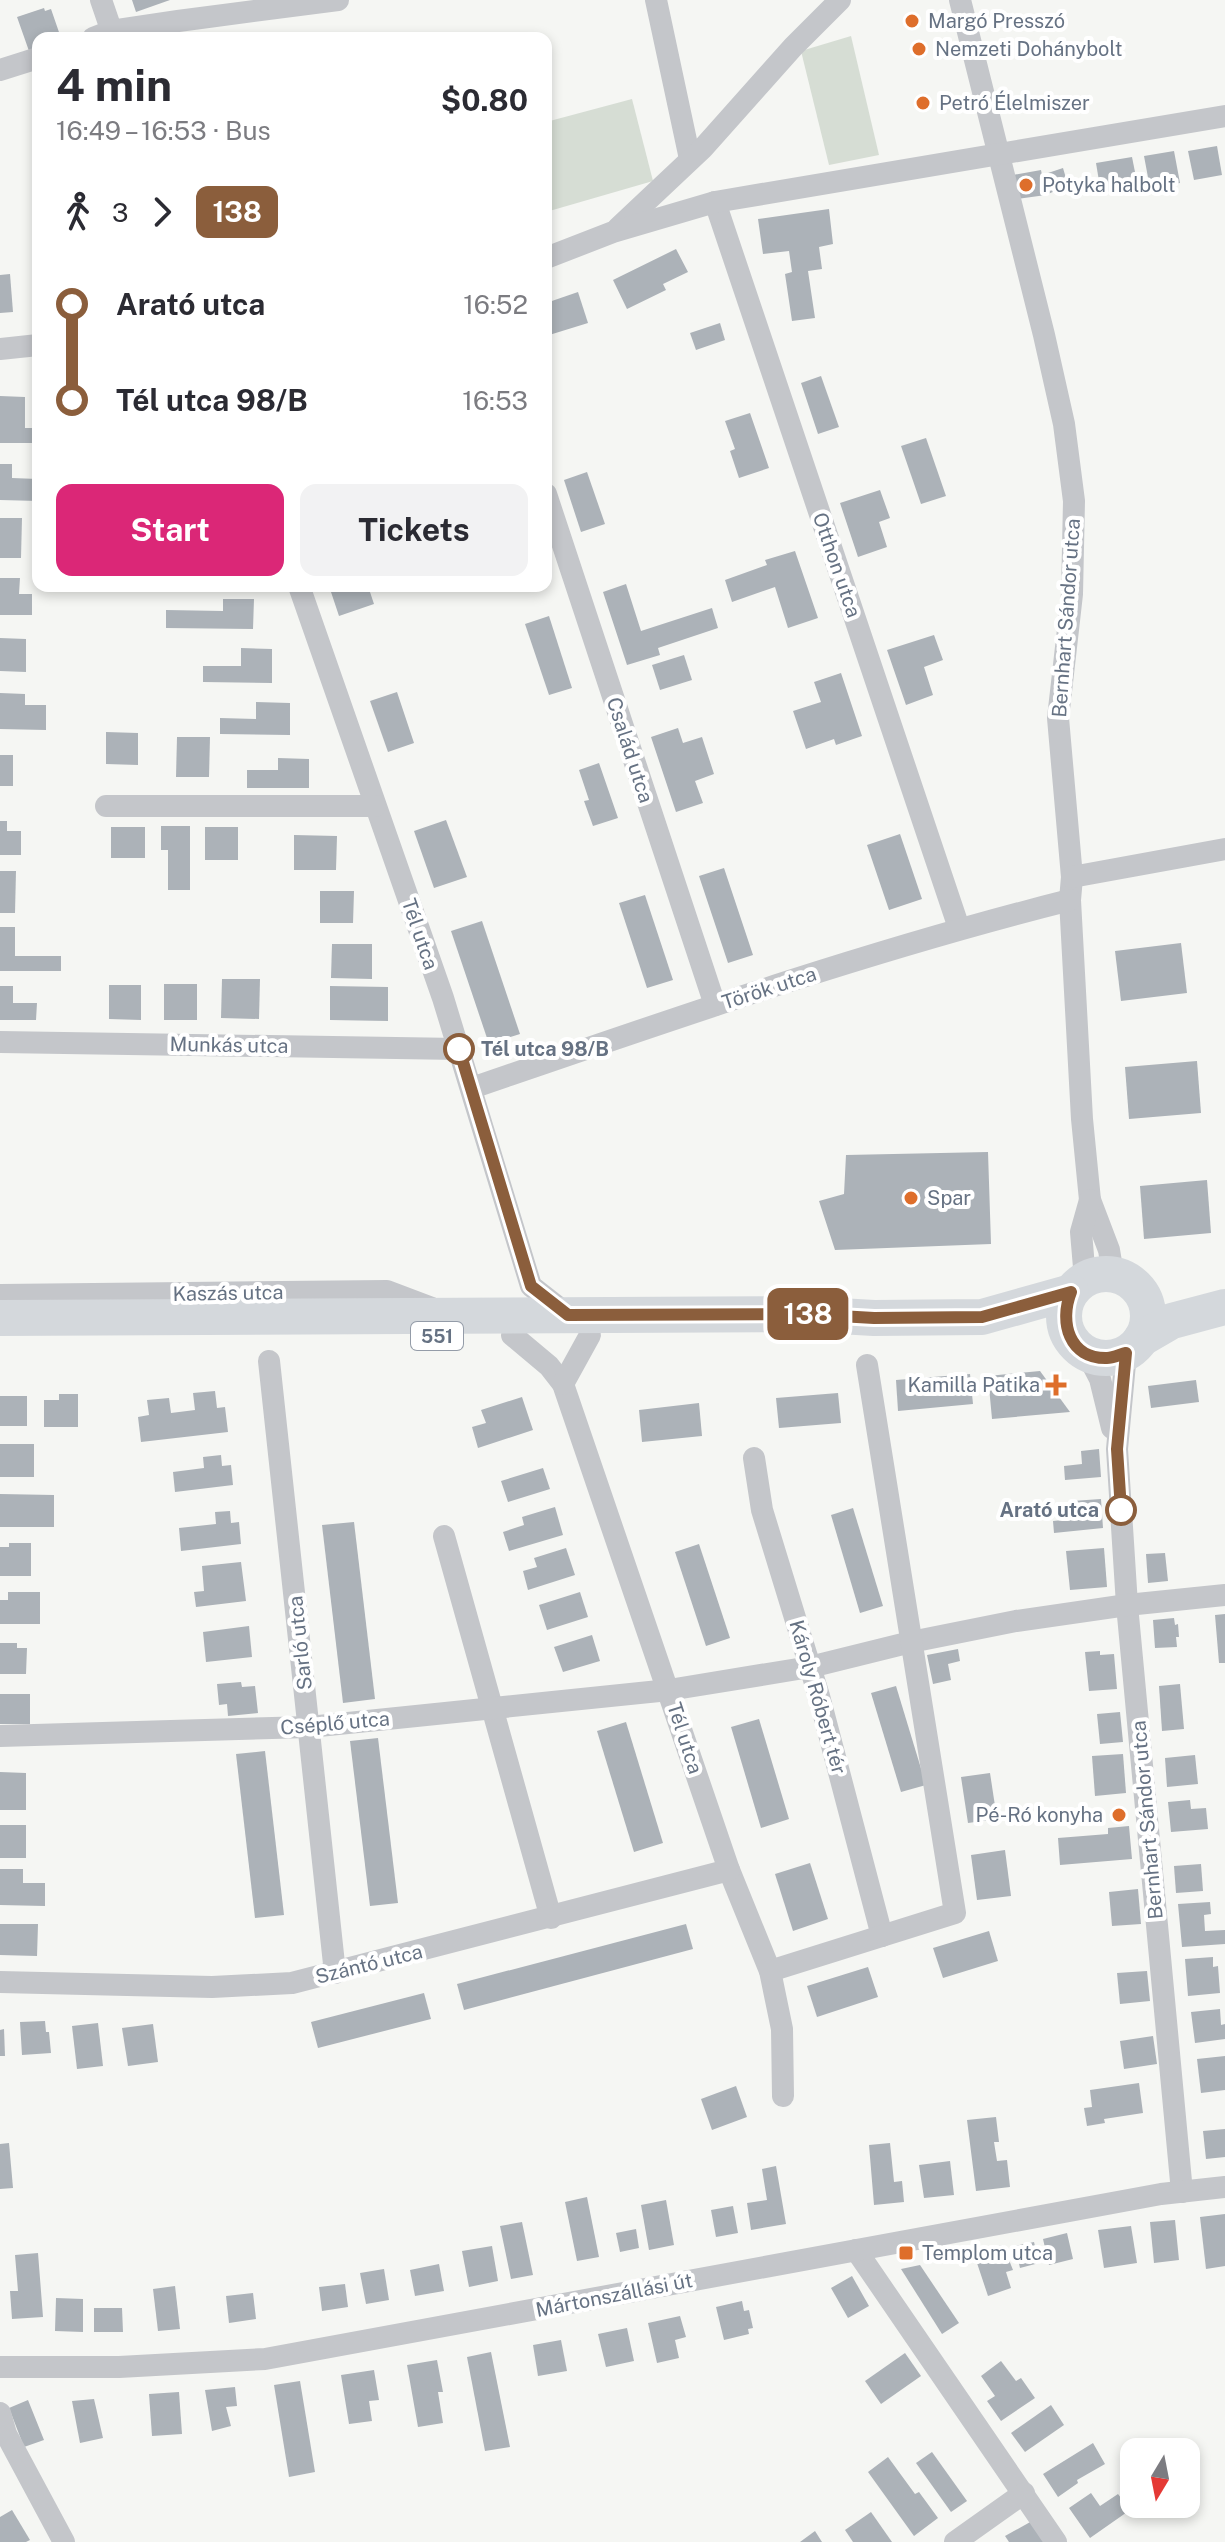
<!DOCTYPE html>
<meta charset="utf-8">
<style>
:root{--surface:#fff;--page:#f2f2f3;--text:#2b2b33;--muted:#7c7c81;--accent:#db2777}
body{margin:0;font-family:"Public Sans",sans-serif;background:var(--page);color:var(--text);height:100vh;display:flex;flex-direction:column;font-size:30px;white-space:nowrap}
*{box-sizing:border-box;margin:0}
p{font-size:26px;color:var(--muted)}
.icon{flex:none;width:44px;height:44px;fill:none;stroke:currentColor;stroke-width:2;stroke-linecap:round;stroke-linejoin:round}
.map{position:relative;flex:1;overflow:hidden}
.panel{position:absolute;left:32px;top:32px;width:520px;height:560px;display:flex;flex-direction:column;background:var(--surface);border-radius:16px;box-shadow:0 4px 12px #0003}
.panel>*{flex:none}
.badge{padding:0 16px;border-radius:12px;font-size:28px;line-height:52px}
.needle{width:52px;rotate:190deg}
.buttons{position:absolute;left:1120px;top:2438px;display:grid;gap:16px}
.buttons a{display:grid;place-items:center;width:80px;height:80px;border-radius:16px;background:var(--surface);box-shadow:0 4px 12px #0003;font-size:40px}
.map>.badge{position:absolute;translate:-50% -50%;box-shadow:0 0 0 4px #fff}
.legs{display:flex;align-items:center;gap:12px;height:88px;padding:0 24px;font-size:26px}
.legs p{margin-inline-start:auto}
.overview{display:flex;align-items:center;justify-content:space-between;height:136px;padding:0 24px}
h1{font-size:44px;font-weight:700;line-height:60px}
.button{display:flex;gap:16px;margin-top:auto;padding:16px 24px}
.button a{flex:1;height:92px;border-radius:16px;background:var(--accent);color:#fff;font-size:32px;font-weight:700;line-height:92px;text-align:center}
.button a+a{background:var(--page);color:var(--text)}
ul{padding:0 24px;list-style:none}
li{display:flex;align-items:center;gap:28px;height:96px;font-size:30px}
li i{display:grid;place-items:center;width:12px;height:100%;margin:0 10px;background:currentColor}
li i::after{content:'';width:20px;height:20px;margin:-10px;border:6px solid;border-radius:50%;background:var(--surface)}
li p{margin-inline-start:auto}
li:first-child i{background:linear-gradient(#0000 50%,currentColor 0)}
li:last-child i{background:linear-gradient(currentColor 50%,#0000 0)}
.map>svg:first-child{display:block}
</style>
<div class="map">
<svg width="1225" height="2542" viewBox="0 0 1225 2542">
<rect width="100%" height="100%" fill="#f5f6f3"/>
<g fill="#d6ddd4">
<path d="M851,36L879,155L829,165L801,51Z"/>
<path d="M632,99L653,181L546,212V122Z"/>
</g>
<g fill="#acb2b8">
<path d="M132,0H170L136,12Z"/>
<path d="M44,8L45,11L51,9L61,38H38V48L29,51L17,17Z"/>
<path d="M1217,146L1222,175L1194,180L1188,151Z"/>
<path d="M1174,151L1180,183L1150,188L1144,156Z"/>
<path d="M1132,157L1138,187L1101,193L1096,163Z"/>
<path d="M1063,168L1068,185L1046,195L1017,199L1013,175L1041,170L1042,175Z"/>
<path d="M829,209L833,244L819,247L822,269L808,271L815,318L792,321L785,274L792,272L789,251L763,254L758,219Z"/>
<path d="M676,249L688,272L663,284L666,290L627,309L613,280Z"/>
<path d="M10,274L13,312L0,313V275Z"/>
<path d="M578,292L588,323L546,336V303Z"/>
<path d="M720,323L725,340L696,350L690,333Z"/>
<path d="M821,376L839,427L818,434L801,383Z"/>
<path d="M0,396L25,397V428H38V443H0Z"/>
<path d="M750,413L769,468L739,478L730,451L735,449L725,421Z"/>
<path d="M926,438L946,496L921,504L901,446Z"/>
<path d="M0,464H12V478L38,479V501L0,500Z"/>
<path d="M587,472L605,524L581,532L564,480Z"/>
<path d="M880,490L890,518L879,522L887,547L858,557L840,503Z"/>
<path d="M0,518H22L21,558H0Z"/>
<path d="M795,551L818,618L788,628L775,587L732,602L725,580L767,565L765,560Z"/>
<path d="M0,578H20L19,594H32V615H0Z"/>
<path d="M626,584L641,631L712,608L718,628L658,648L660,655L627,665L603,592Z"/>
<path d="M329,586H368L374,604L339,616Z"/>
<path d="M223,599H254L253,629L166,628V610L223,611Z"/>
<path d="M549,616L572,688L549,695L525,624Z"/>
<path d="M934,635L943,660L924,667L933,695L906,705L887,650Z"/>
<path d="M0,638L26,639V672L0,671Z"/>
<path d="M241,648L272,649V683L203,682V666H241Z"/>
<path d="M684,655L692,680L660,690L652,665Z"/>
<path d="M841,673L862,736L836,745L834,739L806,749L793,711L821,702L814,682Z"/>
<path d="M397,692L414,743L388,752L370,701Z"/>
<path d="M0,693L25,694V705H46V730L0,729Z"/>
<path d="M256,702L290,703V735L220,734V718L256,719Z"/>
<path d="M678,728L683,743L702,737L714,774L695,781L703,803L676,812L651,737Z"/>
<path d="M106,732L138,733V765L106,764Z"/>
<path d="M177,737H210L209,777H176Z"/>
<rect x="0" y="755" width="13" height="31"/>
<path d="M278,758L309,759V788H247V770H278Z"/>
<path d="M599,763L618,818L593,826L584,801L589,800L579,770Z"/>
<path d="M446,820L467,877L434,888L414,831Z"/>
<path d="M0,821H7V831H21V855H0Z"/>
<path d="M161,826H190V890H168V850H161Z"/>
<rect x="111" y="827" width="34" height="31"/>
<rect x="205" y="827" width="33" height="33"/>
<path d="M900,834L922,899L889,910L867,845Z"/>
<path d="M294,835L337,836L336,870H294Z"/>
<path d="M724,868L753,955L728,963L699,876Z"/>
<path d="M0,871H16L15,913H0Z"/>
<path d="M320,891H354L353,923H320Z"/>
<path d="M645,895L673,980L647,988L619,903Z"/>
<path d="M482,921L520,1034L489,1044L451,931Z"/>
<path d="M0,927H15V956H61V971H0Z"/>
<path d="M1181,943L1187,993L1121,1001L1115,951Z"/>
<path d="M332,944H372V979L331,978Z"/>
<path d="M222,979H260L259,1019L221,1018Z"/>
<rect x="164" y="984" width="33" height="36"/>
<path d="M109,985H141V1020L109,1019Z"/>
<path d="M0,986H13V1003H37L36,1020H0Z"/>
<path d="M330,986L388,987V1021L330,1020Z"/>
<path d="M1197,1061L1201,1113L1129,1119L1125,1067Z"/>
<path d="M988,1152L991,1244L835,1250L819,1201L844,1194L846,1155Z"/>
<path d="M1207,1180L1211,1233L1144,1239L1140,1186Z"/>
<path d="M1040,1371L1070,1412L992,1419L988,1376Z"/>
<path d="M970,1374L973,1404L898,1411L896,1380Z"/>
<path d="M1196,1380L1199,1402L1151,1408L1148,1386Z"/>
<path d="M215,1391L217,1408L225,1407L228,1432L141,1442L138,1417L149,1415L147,1400L169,1398L171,1413L195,1410L193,1393Z"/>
<path d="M838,1393L841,1423L779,1428L776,1398Z"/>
<path d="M59,1394H78V1427H44V1400H59Z"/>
<rect x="0" y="1396" width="27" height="30"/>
<path d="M522,1397L533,1430L478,1448L472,1427L486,1423L481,1410Z"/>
<path d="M699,1403L702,1436L642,1442L639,1410Z"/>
<rect x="0" y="1444" width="34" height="33"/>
<path d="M1099,1449L1101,1477L1065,1480L1064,1466L1082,1464L1081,1451Z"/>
<path d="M221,1455L222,1466L231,1465L233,1485L175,1492L173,1472L204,1468L203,1457Z"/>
<path d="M543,1468L550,1489L508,1502L501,1481Z"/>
<path d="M0,1494L54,1495V1527H0Z"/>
<path d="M1101,1499L1103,1528L1054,1533L1053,1521L1073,1519L1072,1501Z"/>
<path d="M555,1507L563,1535L509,1551L503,1532L524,1525L522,1517Z"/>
<path d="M853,1508L883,1606L860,1613L831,1515Z"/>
<path d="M230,1511L231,1523L239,1522L241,1544L181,1551L179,1528L216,1524L215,1512Z"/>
<path d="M354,1522L375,1699L343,1703L322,1525Z"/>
<path d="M9,1543H31V1576H0V1547H9Z"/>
<path d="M699,1544L730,1638L706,1646L675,1552Z"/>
<path d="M566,1548L575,1575L528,1590L523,1571L537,1567L534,1558Z"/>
<path d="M1104,1548L1107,1587L1070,1590L1066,1551Z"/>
<path d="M1165,1553L1168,1581L1148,1583L1146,1554Z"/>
<path d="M241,1562L246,1601L196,1607L194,1592L204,1591L202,1566Z"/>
<path d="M8,1592H40V1624H0V1600H8Z"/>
<path d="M580,1592L588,1617L547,1630L539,1605Z"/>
<path d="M1225,1614V1663H1219L1215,1615Z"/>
<path d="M1174,1618L1175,1625L1178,1624L1179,1637H1176L1177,1647L1155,1648L1153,1620Z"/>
<path d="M249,1626L252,1657L206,1662L203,1632Z"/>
<path d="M592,1635L600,1661L563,1672L554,1647Z"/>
<path d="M0,1643H17V1648H27L26,1674H0Z"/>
<path d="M958,1649L960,1661L948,1664L951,1680L933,1684L927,1655Z"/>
<path d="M1100,1651V1655L1114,1654L1117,1689L1089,1691L1085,1652Z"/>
<path d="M241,1682L242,1687L255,1686L258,1713L228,1716L227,1704L219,1705L217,1684Z"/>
<path d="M1180,1684L1184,1729L1162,1731L1159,1686Z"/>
<path d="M896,1686L926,1785L901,1792L871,1693Z"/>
<rect x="0" y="1694" width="30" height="30"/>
<path d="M1120,1712L1123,1742L1100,1744L1097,1714Z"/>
<path d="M759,1719L789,1819L761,1828L731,1727Z"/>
<path d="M626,1722L663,1843L634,1852L597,1731Z"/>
<path d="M378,1738L398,1903L370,1906L350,1741Z"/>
<path d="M265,1751L284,1915L255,1918L236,1754Z"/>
<path d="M1123,1754L1126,1793L1095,1796L1092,1756Z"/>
<path d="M1195,1755L1198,1784L1167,1787L1165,1758Z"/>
<path d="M0,1772L26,1773V1810H0Z"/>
<path d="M990,1773L997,1819L968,1823L961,1777Z"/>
<path d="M1190,1800L1191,1809L1206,1808L1208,1829L1171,1832L1168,1802Z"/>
<rect x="0" y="1825" width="26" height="33"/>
<path d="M1129,1826L1132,1859L1060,1865L1058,1838L1108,1834V1828Z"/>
<path d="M1005,1850L1011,1896L977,1900L971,1855Z"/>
<path d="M810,1863L828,1919L793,1931L775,1874Z"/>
<path d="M1201,1864L1203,1891L1176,1893L1174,1866Z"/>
<path d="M0,1869H23V1883H45V1906L0,1905Z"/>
<path d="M1138,1889L1141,1924L1112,1926L1109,1892Z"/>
<path d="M1210,1902L1211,1914L1204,1915L1205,1931L1225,1930V1944L1182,1947L1178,1904Z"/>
<path d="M0,1924H38L37,1956L0,1955Z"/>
<path d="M686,1924L693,1949L464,2010L457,1984Z"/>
<path d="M989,1931L998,1961L943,1978L933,1948Z"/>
<path d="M1213,1957V1967L1218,1966L1220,1993L1188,1996L1185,1959Z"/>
<path d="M868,1967L878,1997L817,2017L807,1986Z"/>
<path d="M1147,1971L1150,2001L1120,2004L1117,1973Z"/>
<path d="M424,1993L431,2019L318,2048L311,2022Z"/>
<path d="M1220,2009L1221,2025L1225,2024V2039L1195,2043L1191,2012Z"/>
<path d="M45,2021L46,2032H49L51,2053L22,2055L20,2022Z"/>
<path d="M98,2023L103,2066L77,2069L72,2026Z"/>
<path d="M153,2024L158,2062L128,2066L122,2028Z"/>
<path d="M4,2029L5,2056H0V2030Z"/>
<path d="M1153,2036L1157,2064L1124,2069L1120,2041Z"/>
<path d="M1225,2056V2090L1201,2093L1197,2059Z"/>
<path d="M1139,2083L1143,2113L1104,2119L1105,2123L1087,2126L1084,2108L1092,2107L1090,2090Z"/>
<path d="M736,2086L747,2117L712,2130L701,2099Z"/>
<path d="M996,2117L999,2142H994L997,2161L1007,2160L1010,2187L976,2191L967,2120Z"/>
<path d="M1225,2129V2157L1206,2159L1203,2131Z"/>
<path d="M9,2143L13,2188L0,2189V2144Z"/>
<path d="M890,2143L894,2182L902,2181L904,2202L874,2205L869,2145Z"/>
<path d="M950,2161L954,2195L924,2198L919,2165Z"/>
<path d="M776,2166L786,2224L751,2230L747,2203L767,2200L762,2169Z"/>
<path d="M587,2197L599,2257L577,2261L565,2202Z"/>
<path d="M666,2200L674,2245L649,2250L641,2205Z"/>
<path d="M733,2206L738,2233L716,2237L711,2210Z"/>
<path d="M1225,2214V2266L1206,2269L1200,2217Z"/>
<path d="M1175,2220L1179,2260L1154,2263L1150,2222Z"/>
<path d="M522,2222L533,2275L511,2279L500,2226Z"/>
<path d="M1131,2226L1137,2263L1104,2268L1098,2230Z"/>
<path d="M636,2229L639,2248L620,2252L616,2233Z"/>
<path d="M1067,2233L1073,2259L1049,2265L1043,2239Z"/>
<path d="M1034,2242L1039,2263L1020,2268L1015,2246Z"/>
<path d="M1003,2245L1013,2270L1006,2272L1011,2288L988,2296L973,2251Z"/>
<path d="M492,2246L498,2281L469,2287L462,2251Z"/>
<path d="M38,2253L43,2317L12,2319L10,2291H18L15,2255Z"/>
<path d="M439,2264L444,2291L415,2296L410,2270Z"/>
<path d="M920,2265L959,2323L942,2334L901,2269Z"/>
<path d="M384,2269L389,2300L366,2304L360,2273Z"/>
<path d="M852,2276L869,2306L848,2318L831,2288Z"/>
<path d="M345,2284L348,2307L322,2311L319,2287Z"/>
<path d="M175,2286L180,2329L158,2331L153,2289Z"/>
<path d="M253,2293L256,2319L229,2323L226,2296Z"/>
<path d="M56,2298L83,2299V2332L55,2331Z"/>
<path d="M742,2301L744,2311L749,2310L753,2328L748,2329L749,2334L724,2340L716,2307Z"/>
<path d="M94,2308H122L123,2332H94Z"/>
<path d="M680,2316L686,2337L675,2340L679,2358L657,2363L648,2323Z"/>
<path d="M627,2328L634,2361L606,2367L598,2334Z"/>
<path d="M561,2340L567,2371L538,2376L533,2345Z"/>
<path d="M491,2352L510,2447L485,2451L467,2357Z"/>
<path d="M905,2353L921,2376L881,2404L865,2381Z"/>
<path d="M437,2360L443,2392H438L443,2423L418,2427L407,2365Z"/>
<path d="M1001,2361L1016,2381L1021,2378L1035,2398L1001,2421L987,2401L995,2396L981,2376Z"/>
<path d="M374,2370L379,2400L369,2401L372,2421L349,2424L341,2375Z"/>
<path d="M300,2381L315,2472L289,2477L274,2385Z"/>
<path d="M235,2387L237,2406L226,2407L231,2426L212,2431L205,2390Z"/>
<path d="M179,2392L182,2434L152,2436L149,2394Z"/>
<path d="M94,2399L103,2438L80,2443L72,2401Z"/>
<path d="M28,2400L44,2440L24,2447L9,2408Z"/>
<path d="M1051,2405L1064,2425L1025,2452L1011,2433Z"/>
<path d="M1093,2443L1105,2464L1077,2480L1078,2483L1058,2497L1043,2474Z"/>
<path d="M932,2452L967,2501L951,2512L916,2463Z"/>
<path d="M888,2457L915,2494L919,2492L938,2518L914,2536L868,2472Z"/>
<path d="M1091,2493L1100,2506L1118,2494L1130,2510L1090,2538L1069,2508Z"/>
<path d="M12,2510L30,2540L26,2542H0V2517Z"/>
<path d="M871,2512L892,2542H853L845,2530Z"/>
<path d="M1032,2521L1045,2542H1009L1005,2536Z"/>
<path d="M815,2531L822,2542H800Z"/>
</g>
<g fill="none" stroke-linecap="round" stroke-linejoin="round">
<g stroke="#c4c6ca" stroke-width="22">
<path d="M101,0L114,38"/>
<path d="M656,0L690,159"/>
<path d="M960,0L1044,335L1064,424L1074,501L1072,594L1058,718L1072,877L1070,900L1082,1119L1090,1200L1109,1250L1113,1274"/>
<path d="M93,38L111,31L178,21L338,0"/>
<path d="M0,70L38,58"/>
<path d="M715,202L959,928"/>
<path d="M618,228L703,148L793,47L840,0"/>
<path d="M546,258L613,232L715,202L1225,116"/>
<path d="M0,349L38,345"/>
<path d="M546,494L715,1005"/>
<path d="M299,586L443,998L531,1286L568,1315"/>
<path d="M106,806H375"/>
<path d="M1072,877L1225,849"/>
<path d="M0,1042L459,1049"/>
<path d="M472,1088C670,1020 867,951 1070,900"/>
<path d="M1085,1279L1081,1232L1090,1200"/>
<path d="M0,1295L387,1291L432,1308"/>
<path d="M512,1335L549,1366L563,1384L729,1870L770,1971L782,2029L783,2096"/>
<path d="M1126,1353L1117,1449L1127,1605L1182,2192"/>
<path d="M1087,1354L1100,1379L1112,1428"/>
<path d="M269,1361L335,1973"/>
<path d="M563,1384L590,1335"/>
<path d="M754,1458L762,1510L819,1696L882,1936"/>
<path d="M444,1536L551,1918"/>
<path d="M0,1736L309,1727L669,1690L810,1667L911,1642L1016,1621L1127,1605L1225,1595"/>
<path d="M770,1971L955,1913L867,1365"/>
<path d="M0,1982L212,1987L292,1983L729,1870"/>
<path d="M856,2250L1056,2542"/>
<path d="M0,2367H119L265,2359L1161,2194L1225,2187"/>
<path d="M0,2413L6,2434L64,2542"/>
<path d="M955,2542L1024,2493"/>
</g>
<g stroke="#d4d8dc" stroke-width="36">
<circle cx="1106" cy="1316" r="42"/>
<path d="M0,1318L805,1314L874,1318L982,1317L1071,1292"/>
<path d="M1141,1339L1172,1321L1225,1307"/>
</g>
</g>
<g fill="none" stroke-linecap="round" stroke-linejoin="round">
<defs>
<path id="line-1" d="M459,1049L531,1286L568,1315L805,1314L874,1318L982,1317L1071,1292C1059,1322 1069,1359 1107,1358C1113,1358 1121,1354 1126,1353L1117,1449L1121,1510"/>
</defs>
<use href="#line-1" stroke="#fff" stroke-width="18"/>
<use href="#line-1" stroke="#8b5e3c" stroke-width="12"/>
</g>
<g fill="#de6e2b" stroke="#fff" stroke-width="3">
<circle cx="912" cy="21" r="8"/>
<circle cx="919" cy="49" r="8"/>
<circle cx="923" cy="103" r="8"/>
<circle cx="1026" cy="185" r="8"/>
<circle cx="911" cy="1198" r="8"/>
<path d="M1052 1373h8v8h8v8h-8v8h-8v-8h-8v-8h8z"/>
<circle cx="1119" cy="1815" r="8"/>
<rect x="898" y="2245" width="16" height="16" rx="4"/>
</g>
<g fill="#fff" stroke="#8b5e3c" stroke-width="4">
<circle cx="459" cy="1049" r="14"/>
<circle cx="1121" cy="1510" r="14"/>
</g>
<g text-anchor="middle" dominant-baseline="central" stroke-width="8" stroke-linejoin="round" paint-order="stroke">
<rect fill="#fff" stroke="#949ca8" stroke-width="2" x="411" y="1322" width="52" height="28" rx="6"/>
<g font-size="18" font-weight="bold" fill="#667283">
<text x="437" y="1336">551</text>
</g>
<g font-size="20" fill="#667283" stroke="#fff" text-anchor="start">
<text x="928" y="21">Margó Presszó</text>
<text x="935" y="49">Nemzeti Dohánybolt</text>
<text x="939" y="103">Petró Élelmiszer</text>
<text x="1042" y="185">Potyka halbolt</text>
<text x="927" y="1198">Spar</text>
<text x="1040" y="1385" text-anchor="end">Kamilla Patika</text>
<text x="1103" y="1815" text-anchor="end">Pé-Ró konyha</text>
<text x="922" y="2253">Templom utca</text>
</g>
<g font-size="20" fill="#667283" stroke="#fff">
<text transform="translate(837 565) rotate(71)">Otthon utca</text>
<text transform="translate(1066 618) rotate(-86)">Bernhart Sándor utca</text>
<text transform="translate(630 750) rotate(72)">Család utca</text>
<text transform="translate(420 934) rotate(71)">Tél utca</text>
<text transform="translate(769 988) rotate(-18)">Török utca</text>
<text transform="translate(229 1045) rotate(1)">Munkás utca</text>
<text transform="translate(228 1293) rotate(-1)">Kaszás utca</text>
<text transform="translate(300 1643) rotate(-96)">Sarló utca</text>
<text transform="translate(818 1697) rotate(74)">Károly Róbert tér</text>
<text transform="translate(335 1723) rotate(-5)">Cséplő utca</text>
<text transform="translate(685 1738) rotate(72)">Tél utca</text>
<text transform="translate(1147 1820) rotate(-95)">Bernhart Sándor utca</text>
<text transform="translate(369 1964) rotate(-14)">Szántó utca</text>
<text transform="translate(614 2295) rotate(-11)">Mártonszállási út</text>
</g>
<g font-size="20" font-weight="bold" fill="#667283" stroke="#fff" text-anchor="start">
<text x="481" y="1049">Tél utca 98/B</text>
<text x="1099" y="1510" text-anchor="end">Arató utca</text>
</g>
</g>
</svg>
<div class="buttons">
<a><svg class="needle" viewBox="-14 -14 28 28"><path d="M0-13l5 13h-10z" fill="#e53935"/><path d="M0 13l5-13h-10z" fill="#7c7c81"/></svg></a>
</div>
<b class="badge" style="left:808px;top:1314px;background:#8b5e3c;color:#fff">138</b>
<section class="panel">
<div class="overview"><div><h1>4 min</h1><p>16:49 – 16:53 · Bus</p></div><b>$0.80</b></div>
<div class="legs"><svg class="icon" aria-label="walk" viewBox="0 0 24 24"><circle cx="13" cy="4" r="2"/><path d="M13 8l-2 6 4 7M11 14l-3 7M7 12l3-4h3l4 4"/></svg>3<svg class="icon" aria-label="forward" viewBox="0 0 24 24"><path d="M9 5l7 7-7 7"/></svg><b class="badge" style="background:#8b5e3c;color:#fff">138</b></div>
<ul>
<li><i style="color:#8b5e3c"></i><b>Arató utca</b><p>16:52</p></li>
<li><i style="color:#8b5e3c"></i><b>Tél utca 98/B</b><p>16:53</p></li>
</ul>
<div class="button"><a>Start</a><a>Tickets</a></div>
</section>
</div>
